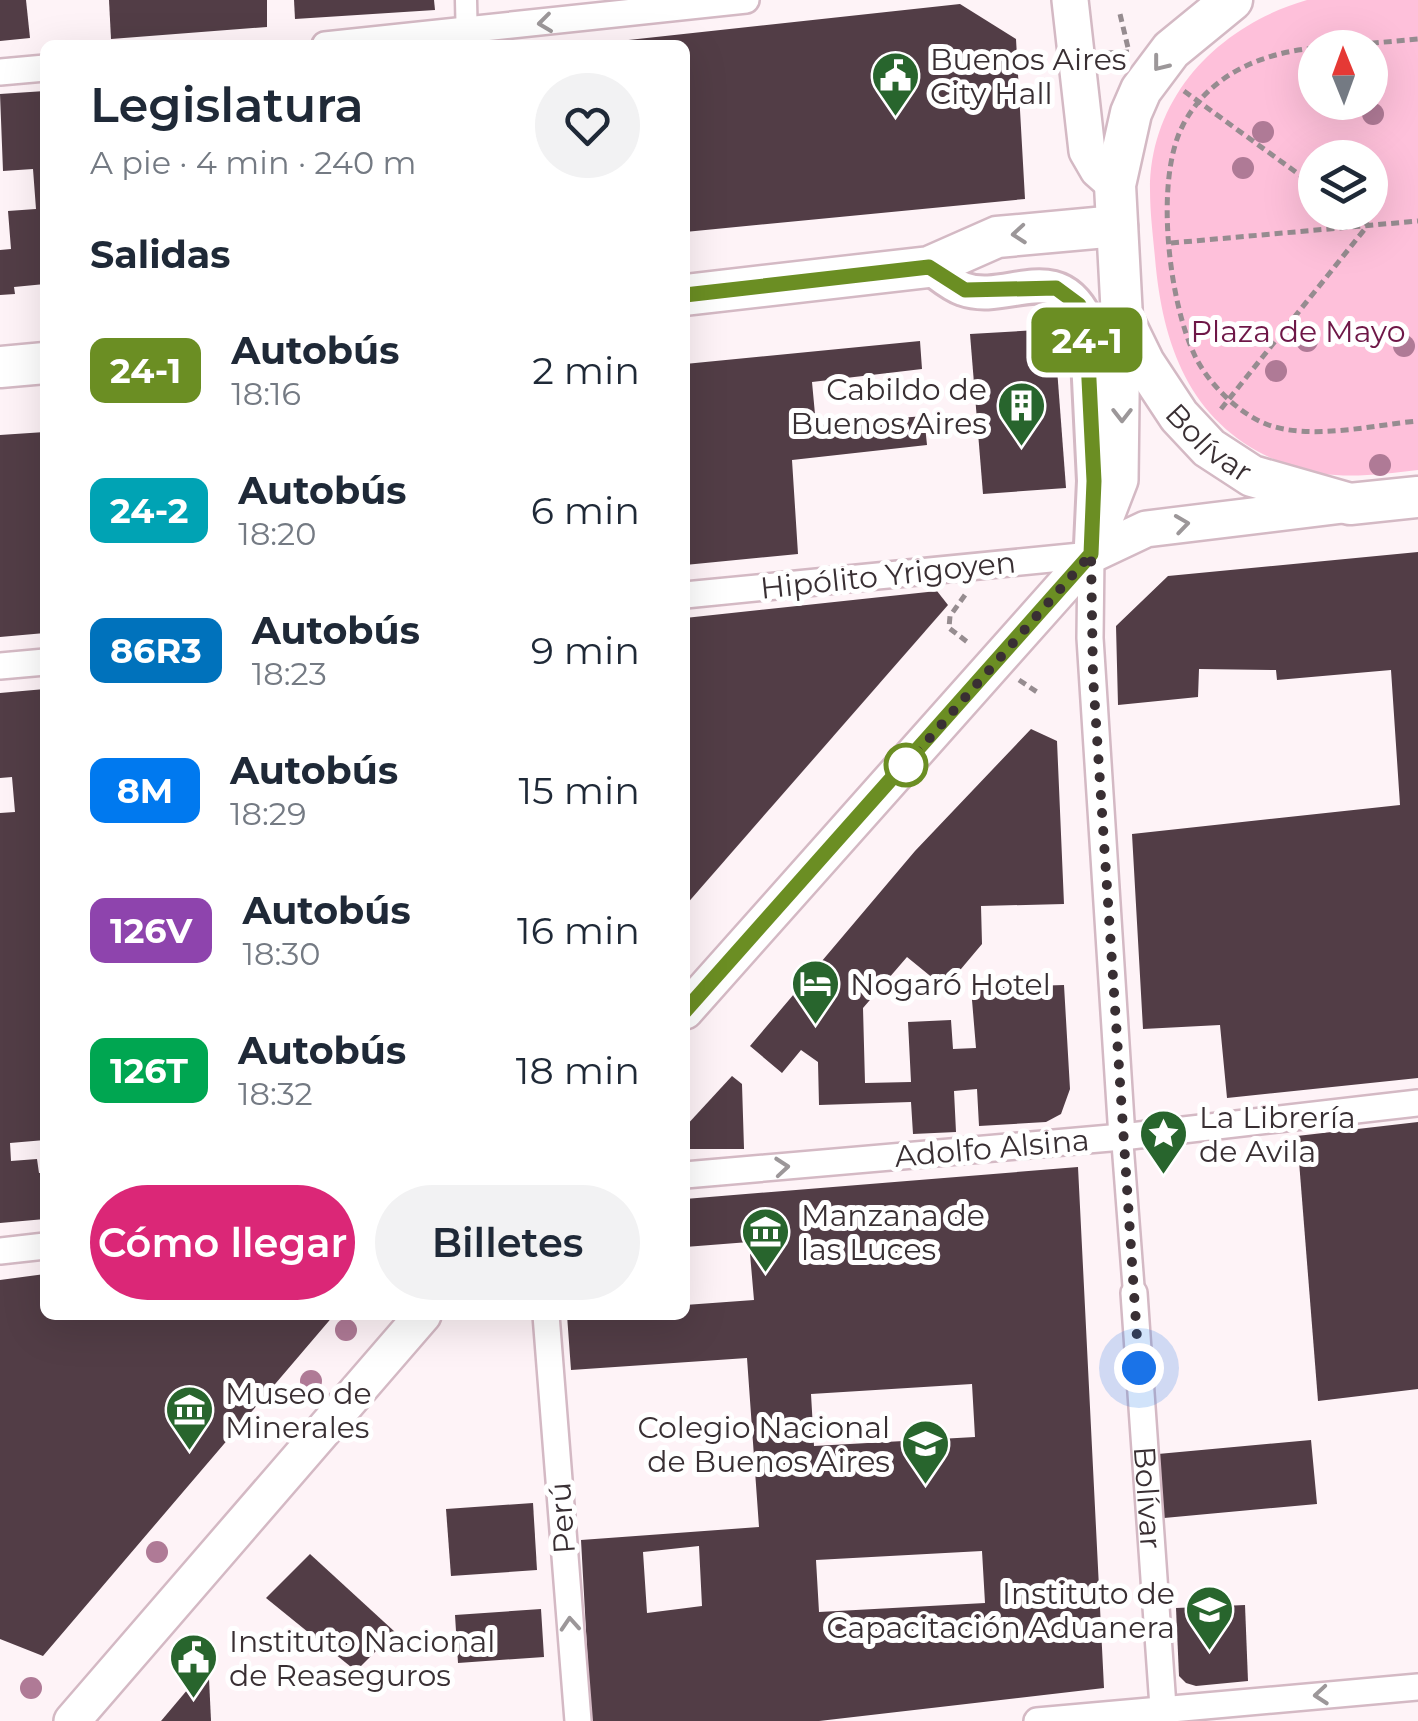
<!DOCTYPE html>
<html lang="es">
<meta charset="utf-8">
<style>
:root{--surface:#fff;--page:#f2f2f3;--text:#1f2937;--muted:#747a83;--accent:#db2777}
body{margin:0;font-family:Montserrat,sans-serif;background:var(--page);color:var(--text);height:100vh;display:flex;flex-direction:column;font-size:38px;white-space:nowrap}
*{box-sizing:border-box;margin:0}
p{font-size:32px;color:var(--muted)}
.icon{flex:none;width:55px;height:55px;fill:none;stroke:currentColor;stroke-width:2;stroke-linecap:round;stroke-linejoin:round}
.map{position:relative;flex:1;overflow:hidden}
.panel{position:absolute;left:40px;top:40px;width:650px;height:1280px;display:flex;flex-direction:column;background:var(--surface);border-radius:15px;box-shadow:0 10px 40px #0002}
.panel>*{flex:none}
.badge{padding:0 20px;border-radius:15px;font-size:35px;line-height:65px}
.needle{width:65px;rotate:359deg}
.fabs{position:absolute;left:1298px;top:30px;display:grid;gap:20px}
.fabs a{display:grid;place-items:center;width:90px;height:90px;border-radius:50%;background:var(--surface);box-shadow:0 10px 40px #0002;font-size:50px}
.you{position:absolute;width:50px;height:50px;margin:-25px;border:8px solid #fff;border-radius:50%;background:#1a73e8;box-shadow:0 0 0 15px #1a73e833}
.map>.badge{position:absolute;translate:-50% -50%;box-shadow:0 0 0 5px #fff}
h2{padding:0 50px;font-size:38px;line-height:90px}
.round{display:grid;place-items:center;flex:none;width:105px;height:105px;border-radius:52px;background:var(--page)}
.head{display:flex;align-items:center;justify-content:space-between;height:170px;padding:0 50px}
h1{font-size:48px;font-weight:600;line-height:75px}
.action{display:flex;gap:20px;margin-top:auto;padding:20px 50px}
.action a{flex:1;height:115px;border-radius:60px;background:var(--accent);color:#fff;font-size:40px;font-weight:600;line-height:115px;text-align:center}
.action a+a{background:var(--page);color:var(--text)}
ul{padding:0;list-style:none}
li{display:flex;align-items:center;gap:30px;height:140px;padding:0 50px}
li div{flex:1}
li b{display:block;font-size:38px}
li em{font-style:normal}
li .badge{min-width:110px;font-weight:700;text-align:center}
.map>svg:first-child{display:block}
</style>
<div class="map">
<svg width="1418" height="1721" viewBox="0 0 1418 1721">
<rect width="100%" height="100%" fill="#fef3f7"/>
<path fill="#fec0da" fill-rule="evenodd" d="M1307,0H1418V470C1374,475 1333,481 1291,466C1194,432 1163,352 1155,258C1153,236 1150,213 1150,190C1150,95 1220,25 1307,0ZM1315,48H1370V102H1315ZM1315,158H1370V212H1315Z"/>
<g fill="#523d46" fill-rule="evenodd">
<path d="M0,0H26L30,38L0,41Z"/>
<path d="M109,0H267V27L111,39Z"/>
<path d="M294,0H434L435,10L295,19Z"/>
<path d="M960,4L1016,39L1025,199L685,232V45L610,42Z"/>
<path d="M45,91V284L14,287L15,294L0,295V250L11,249L8,211L36,209L33,169L3,171L0,94Z"/>
<path d="M1054,329L1066,488L983,494L970,334Z"/>
<path d="M920,341L922,369L812,382L816,425L924,416L927,445L792,460L798,554L685,565V364Z"/>
<path d="M45,432V633L0,637V435Z"/>
<path d="M1418,552V1078L1227,1098L1220,1025L1143,1029L1132,834L1400,805L1391,670L1277,680L1276,670L1199,669L1198,697L1118,705L1116,626L1168,576Z"/>
<path d="M937,591L948,605L685,906V618Z"/>
<path d="M45,689V1140L10,1143L11,1161L37,1159L39,1173H45V1219L0,1223V813L15,812L12,777L0,778V693Z"/>
<path d="M1031,729L1057,741L1064,904L981,906L982,944L945,988L907,957L863,1008L865,1083L911,1082L908,1022L951,1020L953,1049L976,1048L971,988L1064,985L1070,1089L1061,1114L1046,1122L979,1126L977,1089L954,1091L956,1132L913,1134L911,1102L819,1105L818,1062L801,1050L782,1073L750,1046L915,851Z"/>
<path d="M732,1076L742,1084L744,1149H685V1127Z"/>
<path d="M1418,1122V1389L1318,1401L1297,1136Z"/>
<path d="M1078,1167L1104,1688L819,1721H591L581,1540L759,1527L747,1358L571,1370L567,1315H685V1305L754,1300L749,1242L685,1247V1199ZM972,1384L975,1437L814,1446L811,1394ZM699,1546L702,1606L647,1613L643,1552ZM982,1551L985,1603L819,1612L816,1560Z"/>
<path d="M45,1274V1315H334L43,1656L0,1639V1280Z"/>
<path d="M1311,1440L1317,1504L1164,1518L1158,1454Z"/>
<path d="M533,1503L537,1570L451,1576L446,1509Z"/>
<path d="M310,1554L395,1632L356,1671L266,1598Z"/>
<path d="M1245,1605L1248,1681L1196,1686L1186,1683L1179,1676L1176,1608Z"/>
<path d="M541,1609L544,1657L458,1663L455,1615Z"/>
<path d="M199,1676L209,1678L211,1721H161Z"/>
</g>
<g fill="none" stroke-linecap="round" stroke-linejoin="round">
<defs>
<g id="pedestrian">
<path d="M466,0L467,45"/>
<path d="M1122,1137L1134,1293"/>
</g>
<g id="minor">
<path d="M325,45L746,0"/>
<path d="M0,72L45,68"/>
<path d="M685,595L1091,555L1090,638L1122,1137"/>
<path d="M0,666L45,662"/>
<path d="M685,1175L1122,1137L1418,1103"/>
<path d="M0,1251L45,1246"/>
<path id="s1" d="M1134,1293L1164,1721"/>
<path d="M546,1315L578,1721"/>
<path d="M1037,1721L1418,1687"/>
</g>
<path id="tertiary" d="M929,267C939,274 951,285 963,289C1007,305 1056,257 1086,319L1094,481L1091,545"/>
<g id="secondary">
<path d="M1070,0L1087,151L1098,170L1115,185"/>
<path d="M1091,555L1146,529L1343,505"/>
<path d="M685,1011L1091,555L1120,480L1122,319"/>
<path d="M72,1721L423,1315"/>
</g>
<g id="primary">
<path id="s2" d="M1232,0L1171,50L1141,90L1131,113L1115,185L1122,318L1144,363L1179,416L1209,448L1252,476L1350,504L1418,497"/>
<path d="M685,295L929,267L997,237L1117,226"/>
<path d="M0,367L45,363"/>
</g>
</defs>
<use href="#pedestrian" stroke="#d4b9c4" stroke-width="25"/>
<use href="#minor" stroke="#d4b9c4" stroke-width="30"/>
<use href="#tertiary" stroke="#d4b9c4" stroke-width="38"/>
<use href="#secondary" stroke="#d4b9c4" stroke-width="40"/>
<use href="#primary" stroke="#d4b9c4" stroke-width="45"/>
<g stroke="#968c90" stroke-width="5" stroke-dasharray="8 5" stroke-linecap="butt">
<path d="M1315,48C1261,53 1209,75 1183,125C1154,180 1169,302 1195,356C1208,383 1238,413 1266,424C1310,441 1372,425 1418,421"/>
<path d="M1319,48L1418,39"/>
<path d="M1108,53L1129,52L1120,14"/>
<path d="M1184,91L1315,186"/>
<path d="M1171,243L1418,221"/>
<path d="M1221,409L1368,225L1351,212"/>
<path d="M965,595L950,616L949,628L970,644"/>
<path d="M1019,680L1037,692"/>
</g>
<use href="#pedestrian" stroke="#fff" stroke-width="20"/>
<use href="#minor" stroke="#fff" stroke-width="25"/>
<use href="#tertiary" stroke="#fff" stroke-width="32"/>
<use href="#secondary" stroke="#fff" stroke-width="35"/>
<use href="#primary" stroke="#fff" stroke-width="40"/>
</g>
<g fill="#af7a96">
<circle cx="1373" cy="114" r="11"/>
<circle cx="1263" cy="132" r="11"/>
<circle cx="1243" cy="168" r="11"/>
<circle cx="1307" cy="341" r="11"/>
<circle cx="1404" cy="346" r="11"/>
<circle cx="1276" cy="371" r="11"/>
<circle cx="1380" cy="465" r="11"/>
<circle cx="346" cy="1330" r="11"/>
<circle cx="311" cy="1381" r="11"/>
<circle cx="157" cy="1552" r="11"/>
<circle cx="31" cy="1688" r="11"/>
</g>
<defs><path id="oneway-chevron" d="M-2-3.5L2.5 0L-2 3.5" fill="none" stroke-width="1.6" stroke-linecap="round" stroke-linejoin="round" transform="scale(2.5)"/></defs>
<g stroke="#9c9799">
<use href="#oneway-chevron" transform="translate(545 23) rotate(173)"/>
<use href="#oneway-chevron" transform="translate(1160 64) rotate(128)"/>
<use href="#oneway-chevron" transform="translate(1019 234) rotate(175)"/>
<use href="#oneway-chevron" transform="translate(1122 415) rotate(90)"/>
<use href="#oneway-chevron" transform="translate(1182 524) rotate(-8)"/>
<use href="#oneway-chevron" transform="translate(782 1167) rotate(-5)"/>
<use href="#oneway-chevron" transform="translate(570 1624) rotate(-94)"/>
<use href="#oneway-chevron" transform="translate(1321 1695) rotate(175)"/>
</g>
<g fill="none" stroke-linecap="round" stroke-linejoin="round">
<defs>
<path id="line" d="M685,295L929,267L965,290L1056,288L1079,305L1086,319L1094,481L1091,554L685,1011"/>
</defs>
<use href="#line" stroke="#fff" stroke-width="22"/>
<use href="#line" stroke="#6b8e23" stroke-width="15"/>
<path stroke="#392f33" stroke-width="10" stroke-dasharray="0 18" d="M906,765L1091,554L1093,677L1139,1368"/>
</g>
<defs>
<symbol id="civic-pin" viewBox="-11 -11 22 30"><path d="M0 17L-7.5 6A9.5 9.5 0 1 1 7.5 6Z" fill="#28652d" stroke="#fff"/><path d="M-.6-6.5H3V-4.5H.6V-3L4-1V1h2V6H-6V1h2V-1L-.6-3ZM-1.2 2.5V6h2.4V2.5Z" fill="#fff"/></symbol>
<symbol id="building-pin" viewBox="-11 -11 22 30"><path d="M0 17L-7.5 6A9.5 9.5 0 1 1 7.5 6Z" fill="#28652d" stroke="#fff"/><path d="M-4-6H4V6H1V3H-1V6H-4ZM-2.5-4.3h1.7v1.8h-1.7ZM.8-4.3h1.7v1.8H.8ZM-2.5-1h1.7V.8h-1.7ZM.8-1h1.7V.8H.8Z" fill="#fff"/></symbol>
<symbol id="hotel-pin" viewBox="-11 -11 22 30"><path d="M0 17L-7.5 6A9.5 9.5 0 1 1 7.5 6Z" fill="#28652d" stroke="#fff"/><path d="M-6-4.5h1.5V1H6V5H4.5V3h-9V5H-6ZM-4 0a1.8 1.8 0 1 1 3.6 0ZM.5 0V-2.5h3Q6-2.5 6 0Z" fill="#fff"/></symbol>
<symbol id="sight-pin" viewBox="-11 -11 22 30"><path d="M0 17L-7.5 6A9.5 9.5 0 1 1 7.5 6Z" fill="#28652d" stroke="#fff"/><path d="M0-6L1.8-2.2L6-1.7L2.9 1.2L3.7 5.4L0 3.3L-3.7 5.4L-2.9 1.2L-6-1.7L-1.8-2.2Z" fill="#fff"/></symbol>
<symbol id="museum-pin" viewBox="-11 -11 22 30"><path d="M0 17L-7.5 6A9.5 9.5 0 1 1 7.5 6Z" fill="#28652d" stroke="#fff"/><path d="M0-6L6-3V-2H-6V-3ZM-5-1h2V3h-2ZM-1-1h2V3h-2ZM3-1h2V3H3ZM-6 4H6V6H-6Z" fill="#fff"/></symbol>
<symbol id="school-pin" viewBox="-11 -11 22 30"><path d="M0 17L-7.5 6A9.5 9.5 0 1 1 7.5 6Z" fill="#28652d" stroke="#fff"/><path d="M0-5L7-2L0 1L-7-2ZM-4 1L0 2.5L4 1V4Q0 6-4 4Z" fill="#fff"/></symbol>
<symbol id="university-pin" viewBox="-11 -11 22 30"><path d="M0 17L-7.5 6A9.5 9.5 0 1 1 7.5 6Z" fill="#28652d" stroke="#fff"/><path d="M0-5L7-2L0 1L-7-2ZM-4 1L0 2.5L4 1V4Q0 6-4 4Z" fill="#fff"/></symbol>
</defs>
<g fill-rule="evenodd">
<use href="#civic-pin" x="868" y="48" width="55" height="75"/>
<use href="#building-pin" x="994" y="378" width="55" height="75"/>
<use href="#hotel-pin" x="788" y="956" width="55" height="75"/>
<use href="#sight-pin" x="1136" y="1106" width="55" height="75"/>
<use href="#museum-pin" x="738" y="1204" width="55" height="75"/>
<use href="#museum-pin" x="162" y="1382" width="55" height="75"/>
<use href="#school-pin" x="898" y="1416" width="55" height="75"/>
<use href="#university-pin" x="1182" y="1582" width="55" height="75"/>
<use href="#civic-pin" x="166" y="1630" width="55" height="75"/>
</g>
<circle fill="#fff" stroke="#6b8e23" stroke-width="5" cx="906" cy="765" r="20"/>
<g text-anchor="middle" dominant-baseline="central" stroke-width="10" stroke-linejoin="round" paint-order="stroke">
<g font-size="30" fill="#392f33" stroke="#fff" text-anchor="start">
<text x="930" y="59">Buenos Aires<tspan x="930" dy="34">City Hall</tspan></text>
<text x="987" y="389" text-anchor="end">Cabildo de<tspan x="987" dy="34">Buenos Aires</tspan></text>
<text x="850" y="984">Nogaró Hotel</text>
<text x="1199" y="1117">La Librería<tspan x="1199" dy="34">de Avila</tspan></text>
<text x="801" y="1215">Manzana de<tspan x="801" dy="34">las Luces</tspan></text>
<text x="225" y="1393">Museo de<tspan x="225" dy="34">Minerales</tspan></text>
<text x="890" y="1427" text-anchor="end">Colegio Nacional<tspan x="890" dy="34">de Buenos Aires</tspan></text>
<text x="1175" y="1593" text-anchor="end">Instituto de<tspan x="1175" dy="34">Capacitación Aduanera</tspan></text>
<text x="229" y="1641">Instituto Nacional<tspan x="229" dy="34">de Reaseguros</tspan></text>
</g>
<g font-size="30" fill="#6e1747" stroke="#fff">
<text x="1298" y="331">Plaza de Mayo</text>
</g>
<g font-size="30" fill="#392f33" stroke="#fff">
<text stroke="none"><textPath href="#s2" startOffset="515">Bolívar</textPath></text>
<text transform="translate(888 575) rotate(-6)">Hipólito Yrigoyen</text>
<text transform="translate(992 1148) rotate(-5)">Adolfo Alsina</text>
<text stroke="none"><textPath href="#s1" startOffset="205">Bolívar</textPath></text>
<text transform="translate(562 1518) rotate(-94)">Perú</text>
</g>
</g>
</svg>
<div class="fabs">
<a><svg class="needle" viewBox="-14 -14 28 28"><path d="M0-13l5 13h-10z" fill="#e53935"/><path d="M0 13l5-13h-10z" fill="#747a83"/></svg></a>
<a><svg class="icon" aria-label="layers" viewBox="0 0 24 24"><path d="M12 4l9 5-9 5-9-5zM3 14l9 5 9-5"/></svg></a>
</div>
<div class="you" style="left:1139px;top:1368px"></div>
<b class="badge" style="left:1087px;top:340px;background:#6b8e23;color:#fff">24-1</b>
<section class="panel">
<div class="head"><div><h1>Legislatura</h1><p>A pie · 4 min · 240 m</p></div><a class="round"><svg class="icon" aria-label="heart" viewBox="0 0 24 24"><path d="M12 20l-8-8c-3-5 5-10 8-4 3-6 11-1 8 4z"/></svg></a></div>
<h2>Salidas</h2>
<ul>
<li><span class="badge" style="background:#6b8e23;color:#fff">24-1</span><div><b>Autobús</b><p>18:16</p></div><em>2 min</em></li>
<li><span class="badge" style="background:#00a3b4;color:#fff">24-2</span><div><b>Autobús</b><p>18:20</p></div><em>6 min</em></li>
<li><span class="badge" style="background:#0072bc;color:#fff">86R3</span><div><b>Autobús</b><p>18:23</p></div><em>9 min</em></li>
<li><span class="badge" style="background:#0079ef;color:#fff">8M</span><div><b>Autobús</b><p>18:29</p></div><em>15 min</em></li>
<li><span class="badge" style="background:#8e44ad;color:#fff">126V</span><div><b>Autobús</b><p>18:30</p></div><em>16 min</em></li>
<li><span class="badge" style="background:#00a651;color:#fff">126T</span><div><b>Autobús</b><p>18:32</p></div><em>18 min</em></li>
</ul>
<div class="action"><a>Cómo llegar</a><a>Billetes</a></div>
</section>
</div>
